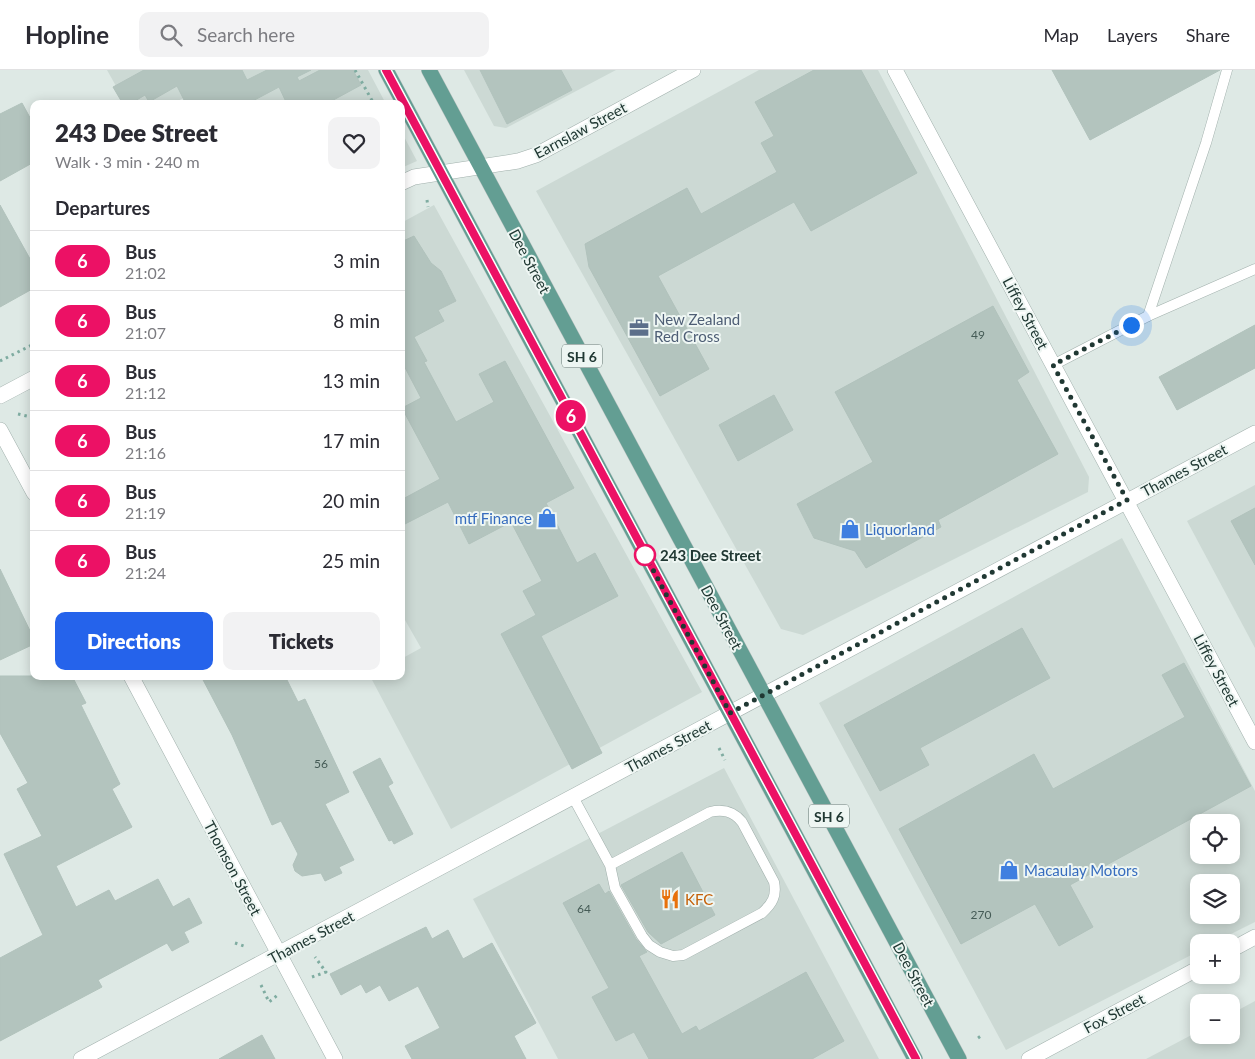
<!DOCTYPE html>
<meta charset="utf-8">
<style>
:root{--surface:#fff;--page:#f2f2f3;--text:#2b2b33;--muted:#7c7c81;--line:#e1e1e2;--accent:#2563eb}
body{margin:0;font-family:Lato,sans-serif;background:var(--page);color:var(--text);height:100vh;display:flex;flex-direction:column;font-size:19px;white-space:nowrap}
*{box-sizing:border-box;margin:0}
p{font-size:16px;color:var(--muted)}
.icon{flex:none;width:28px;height:28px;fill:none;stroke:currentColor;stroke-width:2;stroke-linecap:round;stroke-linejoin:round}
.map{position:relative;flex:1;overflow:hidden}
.panel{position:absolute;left:30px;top:30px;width:375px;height:580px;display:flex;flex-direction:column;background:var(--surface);border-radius:10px;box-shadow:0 2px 12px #0003}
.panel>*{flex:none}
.badge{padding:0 10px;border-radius:16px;font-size:18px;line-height:32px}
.tools{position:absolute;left:1190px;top:744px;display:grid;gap:10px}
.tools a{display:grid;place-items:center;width:50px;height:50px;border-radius:10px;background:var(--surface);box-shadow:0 2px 12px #0003;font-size:25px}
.you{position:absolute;width:25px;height:25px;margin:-12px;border:4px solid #fff;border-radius:50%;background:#1a73e8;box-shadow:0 0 0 8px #1a73e833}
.map>.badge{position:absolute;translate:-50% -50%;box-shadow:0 0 0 2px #fff}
h2{padding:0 25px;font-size:19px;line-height:45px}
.round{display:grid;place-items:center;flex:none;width:52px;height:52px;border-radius:10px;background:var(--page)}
.overview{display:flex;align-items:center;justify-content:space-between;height:85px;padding:0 25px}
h1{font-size:24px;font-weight:800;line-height:38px}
.button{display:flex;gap:10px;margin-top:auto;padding:10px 25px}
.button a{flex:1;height:58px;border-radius:10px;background:var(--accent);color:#fff;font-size:20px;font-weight:800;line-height:58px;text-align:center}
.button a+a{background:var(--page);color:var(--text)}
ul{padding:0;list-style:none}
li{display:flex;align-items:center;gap:15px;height:60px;padding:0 25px;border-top:1px solid var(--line)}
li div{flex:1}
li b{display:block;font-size:19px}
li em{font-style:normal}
li .badge{min-width:55px;font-weight:700;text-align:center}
header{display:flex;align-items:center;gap:30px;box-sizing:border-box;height:70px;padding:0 25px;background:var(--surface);border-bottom:1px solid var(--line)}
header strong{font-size:24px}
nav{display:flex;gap:28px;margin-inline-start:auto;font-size:18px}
.search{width:350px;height:45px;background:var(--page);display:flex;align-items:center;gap:12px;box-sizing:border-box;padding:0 18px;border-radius:10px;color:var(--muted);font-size:19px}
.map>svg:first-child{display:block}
</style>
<header>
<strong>Hopline</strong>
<div class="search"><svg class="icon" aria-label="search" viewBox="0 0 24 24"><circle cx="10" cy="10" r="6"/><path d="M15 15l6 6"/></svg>Search here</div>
<nav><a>Map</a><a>Layers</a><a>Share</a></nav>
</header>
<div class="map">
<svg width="1255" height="989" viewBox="0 0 1255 989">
<rect width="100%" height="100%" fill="#dee9e5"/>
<g fill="#ccd9d4" fill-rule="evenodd">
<path d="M107,0H368L386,34H245L228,5L172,34H126Z"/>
<path d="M464,0H616L506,58L494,56Z"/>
<path d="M759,0H878L1089,407L1088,422L803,565L781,559L536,121Z"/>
<path d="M401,61L417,91L401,98Z"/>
<path d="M434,135L702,622L451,759L370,606H401V589L421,578L401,543V153Z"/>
<path d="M1255,415V578L1187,451Z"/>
<path d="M1122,468L1255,721V852L1215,872H1199V881L1006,980L819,633ZM1199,752H1231V785H1199ZM1199,812H1231V845H1199Z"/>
<path d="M724,698L879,989H558L473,829Z"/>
<path d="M1255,931V989H1146L1199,961V965H1231V944Z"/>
</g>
<g fill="#b3c4be" stroke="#b1c2bc">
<path d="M144,0H242L247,10L267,0H311L297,7L299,11L320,0H353L361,15L326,34H287L279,17L247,34H186L177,16L149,32L145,25L130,34H123L113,17Z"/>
<path d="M480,0H561L572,20L507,54Z"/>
<path d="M814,0H861L917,103L811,161L794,132L658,206L709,299L660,326L589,197L585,174L687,118L701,144L777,102L761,73L774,66L755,32Z"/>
<path d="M1052,0H1220L1090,70Z"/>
<path d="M22,33L34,55V92L0,111V44Z"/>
<path d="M0,135L34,196V218L0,237Z"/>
<path d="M414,166L431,193L441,201L456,231L438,240L444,251L414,267L427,291L424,292L456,352L494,332L479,304L505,291L574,418L546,433L577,493L595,483L618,526L541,566L602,683L572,699L501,564L536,545L523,521L542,511L511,452L469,474L448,432L401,456V430L440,409L402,338L421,328L401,290V172Z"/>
<path d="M993,236L1029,302L1017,310L1058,384L938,450L941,457L866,498L855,481L814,468L797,434L873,392L835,322Z"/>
<path d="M1255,255V298L1177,340L1159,307Z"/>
<path d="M774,325L793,360L738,391L719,355Z"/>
<path d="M1255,438V495L1231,451Z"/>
<path d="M0,499L34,569V574L0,590Z"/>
<path d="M1022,558L1050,608L920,678L929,695L880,721L844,655Z"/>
<path d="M1184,593L1251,716L1070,815L1093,857L1059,876L1035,834L961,874L899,759L1034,684L1053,719L1185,647L1162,605Z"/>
<path d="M0,606H72L86,633L81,635L120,714L112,719L132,757L56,796L76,837L109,820L115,831L158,809L173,837L189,828L202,853L184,862L189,872L172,881L167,873L98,910L102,917L0,971V888L43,865L4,784L42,766L17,719L28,713L0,663Z"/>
<path d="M201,606H285L298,632L305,629L349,722L325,734L354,790L339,797L342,803L325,811L321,803L302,806L295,801L293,795L298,784L281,751L272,755L232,665Z"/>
<path d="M380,688L393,713L388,716L413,764L394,774L392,770L389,771L353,702Z"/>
<path d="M682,782L715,845L661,874L648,862L621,815Z"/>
<path d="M599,814L605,824L609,821L636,869L647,882L639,886L682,964L696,956L699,961L806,902L844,971L812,989H649L634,962L616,971L592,927L609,918L563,833Z"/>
<path d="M426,857L432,869L448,860L463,889L492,873L536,953L514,966L526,989H412L405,976L440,958L418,916L389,931L380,915L366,923L361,914L341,925L330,904Z"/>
<path d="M262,965L275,989H219Z"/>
</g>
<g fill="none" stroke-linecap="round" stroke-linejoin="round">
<defs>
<g id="service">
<path d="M1148,246L1206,73L1227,0"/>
<path d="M1053,295L1148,246L1255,199"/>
<path d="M573,727L610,795L615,818L642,866L649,875L660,882L673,886L683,885L762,843C772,834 777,826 774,812L742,752C733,741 723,739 710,742L610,795"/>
</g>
<g id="minor">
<path d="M895,0L1255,672"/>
<path d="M401,113L414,107L518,91L536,85L693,0"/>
<path d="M0,326L34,308"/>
<path d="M0,360L34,423"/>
<path d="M131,606L335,989"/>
<path d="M1231,880L1255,867"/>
<path d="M81,989L1255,363"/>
<path d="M1029,989L1199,898"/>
</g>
<g id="primary">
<path d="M386,0L915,989"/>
<path d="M429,0L959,989"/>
</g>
</defs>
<use href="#service" stroke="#a1b0ac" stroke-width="11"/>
<use href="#minor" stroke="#a1b0ac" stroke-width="16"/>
<use href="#primary" stroke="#bcc3c2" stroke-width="16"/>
<g stroke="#7faca1" stroke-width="3" stroke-dasharray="2.5 4" stroke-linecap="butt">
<path d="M355,0L374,34"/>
<path d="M427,130L428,137"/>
<path d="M0,291L34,274"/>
<path d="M18,344L31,347"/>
<path d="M719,678L725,690"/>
<path d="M235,873L247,877"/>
<path d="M312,907L326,902L315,887"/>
<path d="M261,915L269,932L279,924"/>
<path d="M978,968L981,966"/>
</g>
<use href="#service" stroke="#fff" stroke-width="10"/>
<use href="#minor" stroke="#fff" stroke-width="15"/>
<use href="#primary" stroke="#639e93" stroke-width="15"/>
</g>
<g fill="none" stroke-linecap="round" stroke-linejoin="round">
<defs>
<path id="line" d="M386,0L916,989"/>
</defs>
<use href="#line" stroke="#fff" stroke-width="11"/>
<use href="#line" stroke="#ec1165" stroke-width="8"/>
<path stroke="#203833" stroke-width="5" stroke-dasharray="0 9" d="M645,485L730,643L1127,430L1053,295L1131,255"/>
</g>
<defs>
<symbol id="office-bare" viewBox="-9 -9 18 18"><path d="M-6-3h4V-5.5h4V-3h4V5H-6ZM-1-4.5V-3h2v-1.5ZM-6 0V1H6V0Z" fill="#5c6f8a" stroke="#eef6f3" stroke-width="2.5" paint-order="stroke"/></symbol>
<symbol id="shop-bare" viewBox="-9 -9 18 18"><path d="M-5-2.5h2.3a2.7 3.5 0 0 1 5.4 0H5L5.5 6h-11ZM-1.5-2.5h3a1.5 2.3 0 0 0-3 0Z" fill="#3f7fe0" stroke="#eef6f3" stroke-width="2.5" paint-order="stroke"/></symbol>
<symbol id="restaurant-bare" viewBox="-9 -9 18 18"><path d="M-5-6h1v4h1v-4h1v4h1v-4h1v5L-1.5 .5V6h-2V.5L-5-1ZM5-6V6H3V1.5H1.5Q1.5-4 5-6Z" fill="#e8710a" stroke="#eef6f3" stroke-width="2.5" paint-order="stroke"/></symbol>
</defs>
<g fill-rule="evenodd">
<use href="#office-bare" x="625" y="244" width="28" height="28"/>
<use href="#shop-bare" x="533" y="434" width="28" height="28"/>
<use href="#shop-bare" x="836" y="445" width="28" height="28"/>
<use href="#shop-bare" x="995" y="786" width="28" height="28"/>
<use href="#restaurant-bare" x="656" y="815" width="28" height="28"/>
</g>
<circle fill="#fff" stroke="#ec1165" stroke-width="2.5" cx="645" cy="485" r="10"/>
<g text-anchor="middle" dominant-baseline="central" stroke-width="4" stroke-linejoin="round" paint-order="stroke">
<g font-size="12" fill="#455b56">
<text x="978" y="264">49</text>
<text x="321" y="693">56</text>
<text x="584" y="838">64</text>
<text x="981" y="844">270</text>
</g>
<g fill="#eef6f3" stroke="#5e716d" stroke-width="1">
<rect x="562" y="274.5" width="40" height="23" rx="4"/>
<rect x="809" y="734.5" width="40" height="23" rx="4"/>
</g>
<g font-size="14" font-weight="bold" fill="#203833">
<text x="582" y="286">SH 6</text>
<text x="829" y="746">SH 6</text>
</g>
<g font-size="15" fill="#203833" stroke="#eef6f3">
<text transform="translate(580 60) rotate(-28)">Earnslaw Street</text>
<text transform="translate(530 191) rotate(62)">Dee Street</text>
<text transform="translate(1026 243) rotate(62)">Liffey Street</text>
<text transform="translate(1184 400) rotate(-28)">Thames Street</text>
<text transform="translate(722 547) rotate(62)">Dee Street</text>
<text transform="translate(1217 600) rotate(62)">Liffey Street</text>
<text transform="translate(668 676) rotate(-28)">Thames Street</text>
<text transform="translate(233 798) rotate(62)">Thomson Street</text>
<text transform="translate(311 867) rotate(-28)">Thames Street</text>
<text transform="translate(914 904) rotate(62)">Dee Street</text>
<text transform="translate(1114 943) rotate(-28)">Fox Street</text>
</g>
<g font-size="15" fill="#4e5e75" stroke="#eef6f3" text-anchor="start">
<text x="654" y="249">New Zealand<tspan x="654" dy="17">Red Cross</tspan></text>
</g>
<g font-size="15" fill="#366cbe" stroke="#eef6f3" text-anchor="start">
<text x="532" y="448" text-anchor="end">mtf Finance</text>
<text x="865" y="459">Liquorland</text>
<text x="1024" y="800">Macaulay Motors</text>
</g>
<g font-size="15" font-weight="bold" fill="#203833" stroke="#eef6f3" text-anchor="start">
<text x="660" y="485">243 Dee Street</text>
</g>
<g font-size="15" fill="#c56008" stroke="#eef6f3" text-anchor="start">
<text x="685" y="829">KFC</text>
</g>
</g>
</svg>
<div class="tools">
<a><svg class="icon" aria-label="locate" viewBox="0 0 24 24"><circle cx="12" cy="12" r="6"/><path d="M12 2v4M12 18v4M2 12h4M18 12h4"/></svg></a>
<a><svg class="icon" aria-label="layers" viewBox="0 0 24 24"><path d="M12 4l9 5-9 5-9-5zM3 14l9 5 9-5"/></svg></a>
<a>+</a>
<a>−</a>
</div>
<div class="you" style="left:1131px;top:255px"></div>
<b class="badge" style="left:571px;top:346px;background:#ec1165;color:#fff">6</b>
<section class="panel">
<div class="overview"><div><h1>243 Dee Street</h1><p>Walk · 3 min · 240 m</p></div><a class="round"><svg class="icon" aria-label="heart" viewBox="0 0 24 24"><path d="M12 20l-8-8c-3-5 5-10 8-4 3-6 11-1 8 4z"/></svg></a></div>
<h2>Departures</h2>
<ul>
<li><span class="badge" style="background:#ec1165;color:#fff">6</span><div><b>Bus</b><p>21:02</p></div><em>3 min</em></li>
<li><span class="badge" style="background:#ec1165;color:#fff">6</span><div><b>Bus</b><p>21:07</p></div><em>8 min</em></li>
<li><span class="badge" style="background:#ec1165;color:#fff">6</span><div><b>Bus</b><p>21:12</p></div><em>13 min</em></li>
<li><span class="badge" style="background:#ec1165;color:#fff">6</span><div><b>Bus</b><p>21:16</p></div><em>17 min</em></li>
<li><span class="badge" style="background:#ec1165;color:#fff">6</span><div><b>Bus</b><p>21:19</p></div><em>20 min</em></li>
<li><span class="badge" style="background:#ec1165;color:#fff">6</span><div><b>Bus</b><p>21:24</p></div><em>25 min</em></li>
</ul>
<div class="button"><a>Directions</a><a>Tickets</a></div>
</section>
</div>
